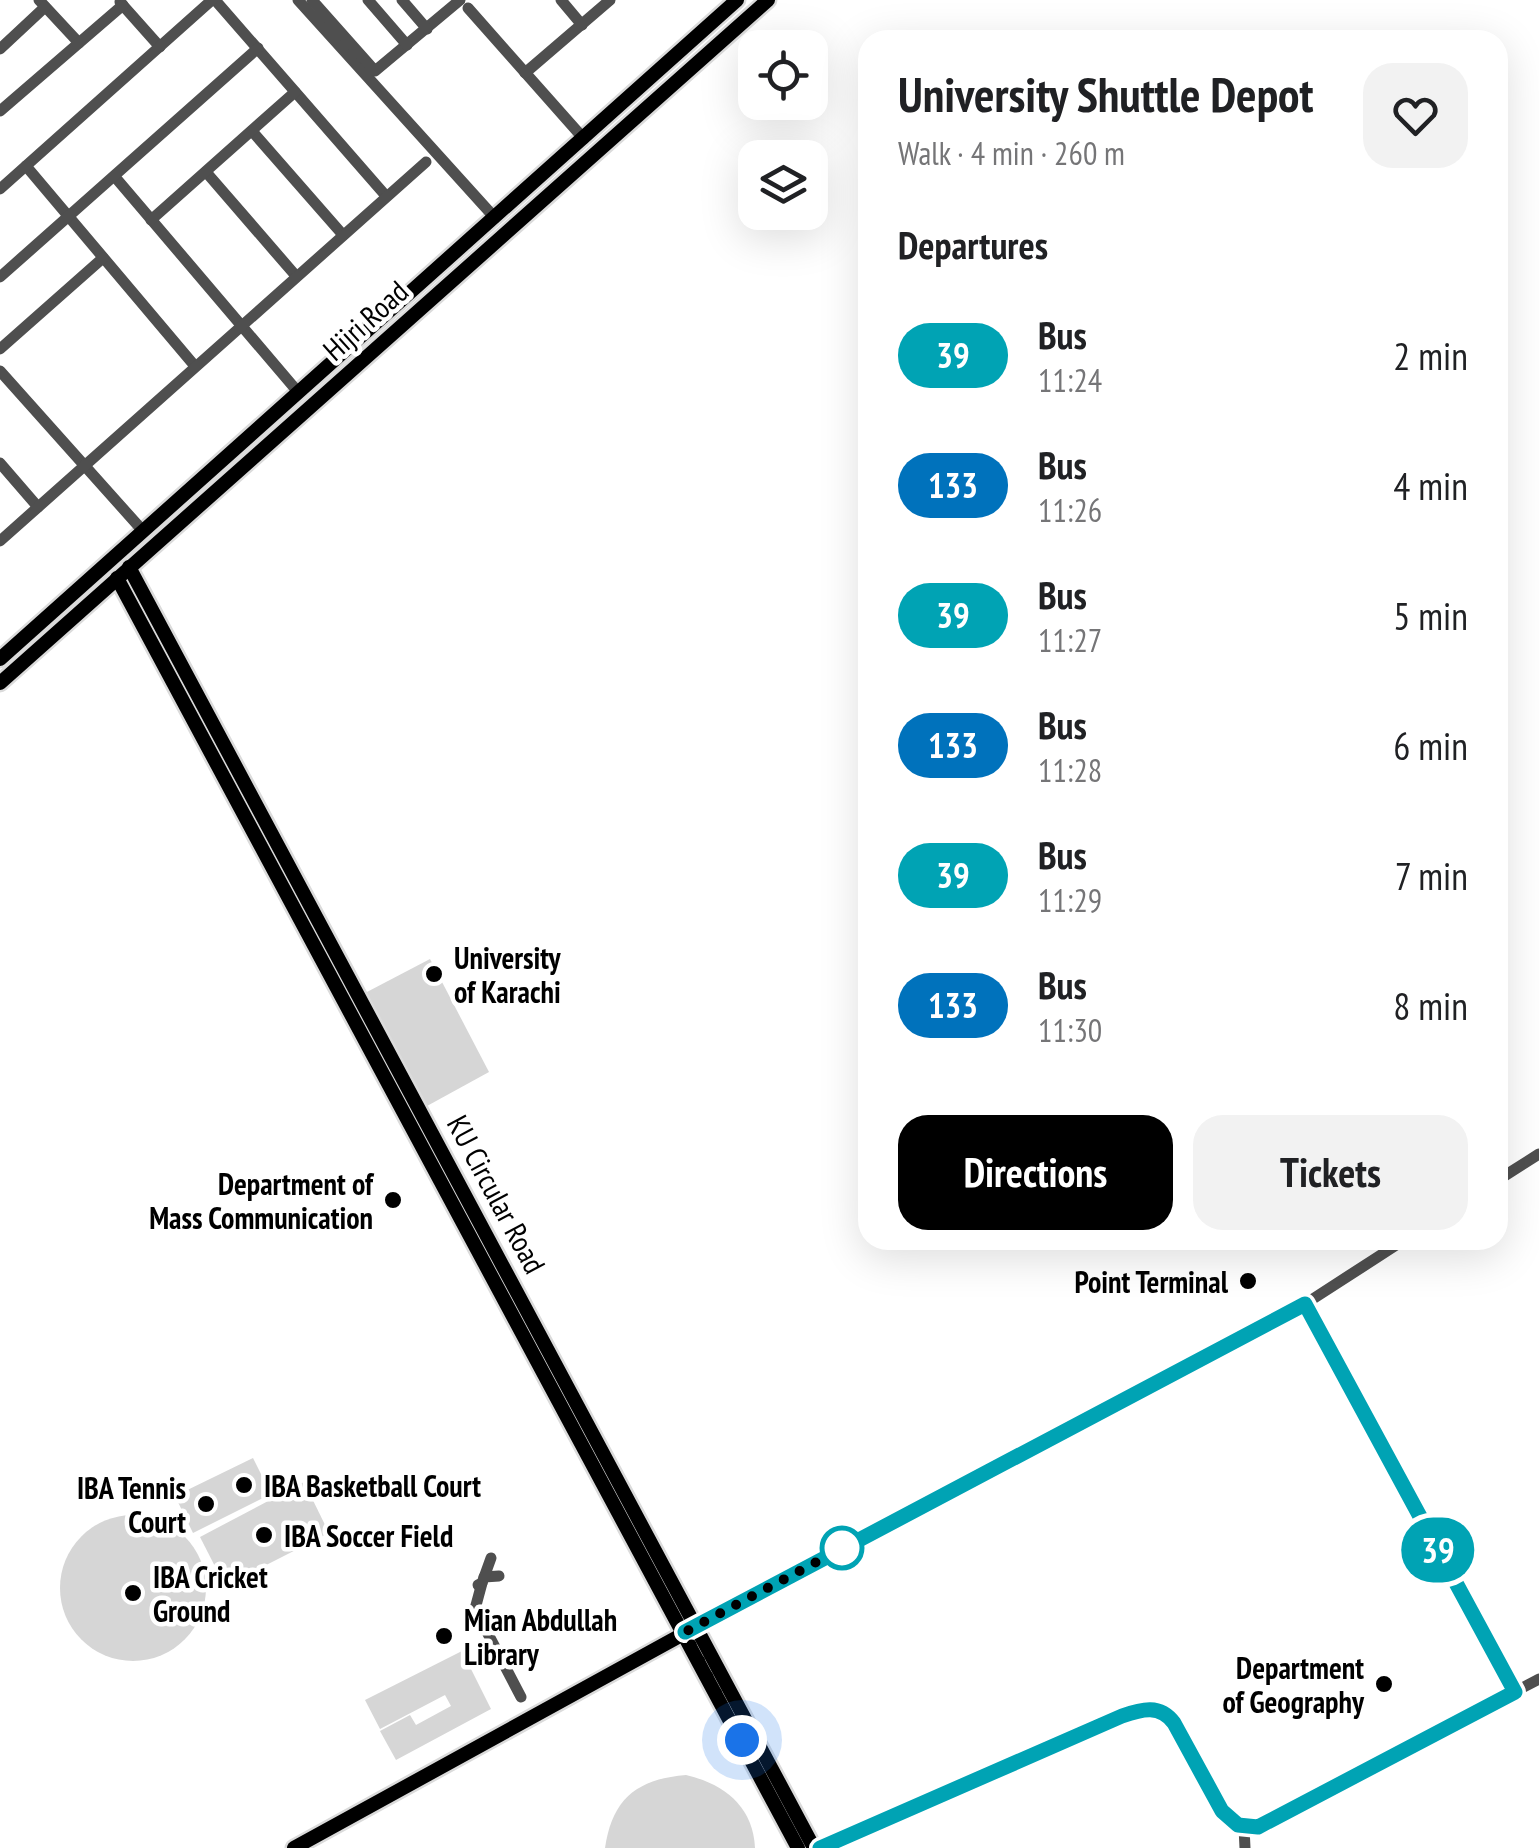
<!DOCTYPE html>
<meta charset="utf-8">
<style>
:root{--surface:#fff;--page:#f2f2f2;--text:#202124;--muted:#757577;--accent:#000}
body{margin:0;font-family:"PT Sans Narrow",sans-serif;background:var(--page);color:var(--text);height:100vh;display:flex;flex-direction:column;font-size:38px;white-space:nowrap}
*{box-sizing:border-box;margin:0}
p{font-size:32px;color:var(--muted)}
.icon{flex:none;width:55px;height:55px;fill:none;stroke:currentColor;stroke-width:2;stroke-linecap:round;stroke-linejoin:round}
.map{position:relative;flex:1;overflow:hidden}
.sheet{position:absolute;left:858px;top:30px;width:650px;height:1220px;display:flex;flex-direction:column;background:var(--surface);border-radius:30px;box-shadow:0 10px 40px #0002}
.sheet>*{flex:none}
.badge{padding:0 20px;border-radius:32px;font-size:35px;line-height:65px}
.buttons{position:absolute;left:738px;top:30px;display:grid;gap:20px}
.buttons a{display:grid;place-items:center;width:90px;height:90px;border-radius:20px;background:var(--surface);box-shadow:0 10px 40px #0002;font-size:50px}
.you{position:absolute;width:50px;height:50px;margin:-25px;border:8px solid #fff;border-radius:50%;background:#1a73e8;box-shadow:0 0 0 15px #1a73e833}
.map>.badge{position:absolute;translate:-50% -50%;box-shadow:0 0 0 5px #fff}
h2{padding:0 40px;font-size:38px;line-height:90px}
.round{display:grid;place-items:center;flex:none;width:105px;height:105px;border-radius:30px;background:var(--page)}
.head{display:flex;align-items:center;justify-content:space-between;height:170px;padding:0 40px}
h1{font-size:48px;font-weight:700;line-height:75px}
.cta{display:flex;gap:20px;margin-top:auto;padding:20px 40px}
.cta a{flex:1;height:115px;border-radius:30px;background:var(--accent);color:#fff;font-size:40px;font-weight:700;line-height:115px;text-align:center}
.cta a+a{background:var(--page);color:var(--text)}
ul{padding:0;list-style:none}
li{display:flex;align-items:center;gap:30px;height:130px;padding:0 40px}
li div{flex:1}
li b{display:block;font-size:38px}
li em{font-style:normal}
li .badge{min-width:110px;font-weight:700;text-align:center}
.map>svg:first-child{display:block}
</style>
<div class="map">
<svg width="1539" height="1848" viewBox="0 0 1539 1848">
<rect width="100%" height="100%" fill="#fff"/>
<g fill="#d6d6d6">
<path d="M430,959L489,1072L427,1106L365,993Z"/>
<path d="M253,1458L271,1494L193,1533L175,1496Z"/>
<path d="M304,1482L329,1533L225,1586L200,1537Z"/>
<circle cx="133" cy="1588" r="73"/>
<path d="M462,1651L491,1709L396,1760L380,1731L410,1715L416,1725L451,1706L445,1695L380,1729L365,1700Z"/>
<path d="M686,1775C724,1784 753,1806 755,1848H605C612,1799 637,1779 686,1775Z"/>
</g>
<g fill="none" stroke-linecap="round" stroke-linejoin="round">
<defs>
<g id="major">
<path d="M129,567L814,1848"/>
<path d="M117,578L798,1848"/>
<path d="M0,659L737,0"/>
<path d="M0,683L768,0"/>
<path d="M294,1848L685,1633"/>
</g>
</defs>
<use href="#major" stroke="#dbdbdb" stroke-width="19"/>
<g stroke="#4f4f4f" stroke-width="11">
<path d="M39,0L79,43"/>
<path d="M215,0L386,196"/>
<path d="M298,0L495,218"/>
<path d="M312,0L375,71L460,0"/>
<path d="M368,0L407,45"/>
<path d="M402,0L427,29"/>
<path d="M561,0L582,25"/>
<path d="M120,2L160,47"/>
<path d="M468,8L584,139"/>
<path d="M0,49L45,7"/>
<path d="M525,73L610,0"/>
<path d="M0,111L123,5"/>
<path d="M252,131L343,235"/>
<path d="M26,166L194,365"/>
<path d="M206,172L296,276"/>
<path d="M115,177L298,392"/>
<path d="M0,189L212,0"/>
<path d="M151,220L295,92"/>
<path d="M0,277L258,48"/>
<path d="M0,349L103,258"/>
<path d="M0,371L143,531"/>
<path d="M0,463L38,507"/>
<path d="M0,541L426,162"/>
<path d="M1498,1180L1539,1154"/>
<path d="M1305,1304L1515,1692"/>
<path d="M484,1577L499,1576"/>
<path d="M482,1583L475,1609L521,1697"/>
<path d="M478,1585L482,1583L491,1558"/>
<path d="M689,1631L1305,1304L1404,1240"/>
<path d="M1244,1827L1245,1848"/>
<path d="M821,1848L1122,1717C1142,1709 1160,1704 1175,1723L1222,1811L1238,1825L1258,1827L1539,1679"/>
</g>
<use href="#major" stroke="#000" stroke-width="14"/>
</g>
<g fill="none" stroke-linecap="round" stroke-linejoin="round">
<defs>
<path id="line" d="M685,1632L1305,1304L1515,1692L1258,1827L1238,1825L1222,1811L1174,1723C1160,1704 1142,1709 1122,1716L820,1848"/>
</defs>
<use href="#line" stroke="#fff" stroke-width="22"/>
<use href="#line" stroke="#00a3b4" stroke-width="15"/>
<path stroke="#000" stroke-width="10" stroke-dasharray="0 18" d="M742,1740L685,1632L852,1543L842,1548"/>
</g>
<g fill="#000" stroke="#fff" stroke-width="4">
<circle cx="434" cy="974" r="10"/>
<circle cx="393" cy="1200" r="10"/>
<circle cx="1248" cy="1281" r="10"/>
<circle cx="244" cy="1485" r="10"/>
<circle cx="206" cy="1504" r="10"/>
<circle cx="264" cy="1535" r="10"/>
<circle cx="133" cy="1593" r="10"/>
<circle cx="444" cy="1636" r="10"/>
<circle cx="1384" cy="1684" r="10"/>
</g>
<circle fill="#fff" stroke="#00a3b4" stroke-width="5" cx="842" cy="1548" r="20"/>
<g text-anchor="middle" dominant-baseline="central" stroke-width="9" stroke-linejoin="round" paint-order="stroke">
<g font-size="30" fill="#000" stroke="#fff">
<text transform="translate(365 320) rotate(-42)">Hijri Road</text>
<text transform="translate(497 1194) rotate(62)">KU Circular Road</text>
</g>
<g font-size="30" font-weight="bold" fill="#000" stroke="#fff" text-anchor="start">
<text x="454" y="957">University<tspan x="454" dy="34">of Karachi</tspan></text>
<text x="373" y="1183" text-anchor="end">Department of<tspan x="373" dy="34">Mass Communication</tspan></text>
<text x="1228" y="1281" text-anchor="end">Point Terminal</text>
<text x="264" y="1485">IBA Basketball Court</text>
<text x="186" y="1487" text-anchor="end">IBA Tennis<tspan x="186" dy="34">Court</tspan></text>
<text x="284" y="1535">IBA Soccer Field</text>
<text x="153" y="1576">IBA Cricket<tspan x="153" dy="34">Ground</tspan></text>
<text x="464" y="1619">Mian Abdullah<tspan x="464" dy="34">Library</tspan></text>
<text x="1364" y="1667" text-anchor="end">Department<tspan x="1364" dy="34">of Geography</tspan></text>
</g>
</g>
</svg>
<div class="buttons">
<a><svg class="icon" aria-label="locate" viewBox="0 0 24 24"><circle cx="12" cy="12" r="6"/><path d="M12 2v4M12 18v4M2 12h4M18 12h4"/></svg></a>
<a><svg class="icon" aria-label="layers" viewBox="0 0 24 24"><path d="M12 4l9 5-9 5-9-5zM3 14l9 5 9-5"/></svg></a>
</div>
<div class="you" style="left:742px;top:1740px"></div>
<b class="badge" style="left:1438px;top:1550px;background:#00a3b4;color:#fff">39</b>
<section class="sheet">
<div class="head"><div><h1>University Shuttle Depot</h1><p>Walk · 4 min · 260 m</p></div><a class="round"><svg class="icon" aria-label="heart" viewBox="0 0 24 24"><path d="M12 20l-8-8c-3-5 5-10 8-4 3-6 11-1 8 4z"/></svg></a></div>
<h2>Departures</h2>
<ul>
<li><span class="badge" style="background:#00a3b4;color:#fff">39</span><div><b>Bus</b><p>11:24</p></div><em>2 min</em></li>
<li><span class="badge" style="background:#0072bc;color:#fff">133</span><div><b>Bus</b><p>11:26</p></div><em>4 min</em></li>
<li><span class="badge" style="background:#00a3b4;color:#fff">39</span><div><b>Bus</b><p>11:27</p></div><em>5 min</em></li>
<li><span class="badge" style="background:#0072bc;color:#fff">133</span><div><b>Bus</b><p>11:28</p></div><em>6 min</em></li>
<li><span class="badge" style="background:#00a3b4;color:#fff">39</span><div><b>Bus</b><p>11:29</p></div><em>7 min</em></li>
<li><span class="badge" style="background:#0072bc;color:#fff">133</span><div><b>Bus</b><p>11:30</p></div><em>8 min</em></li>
</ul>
<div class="cta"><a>Directions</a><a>Tickets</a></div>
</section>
</div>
